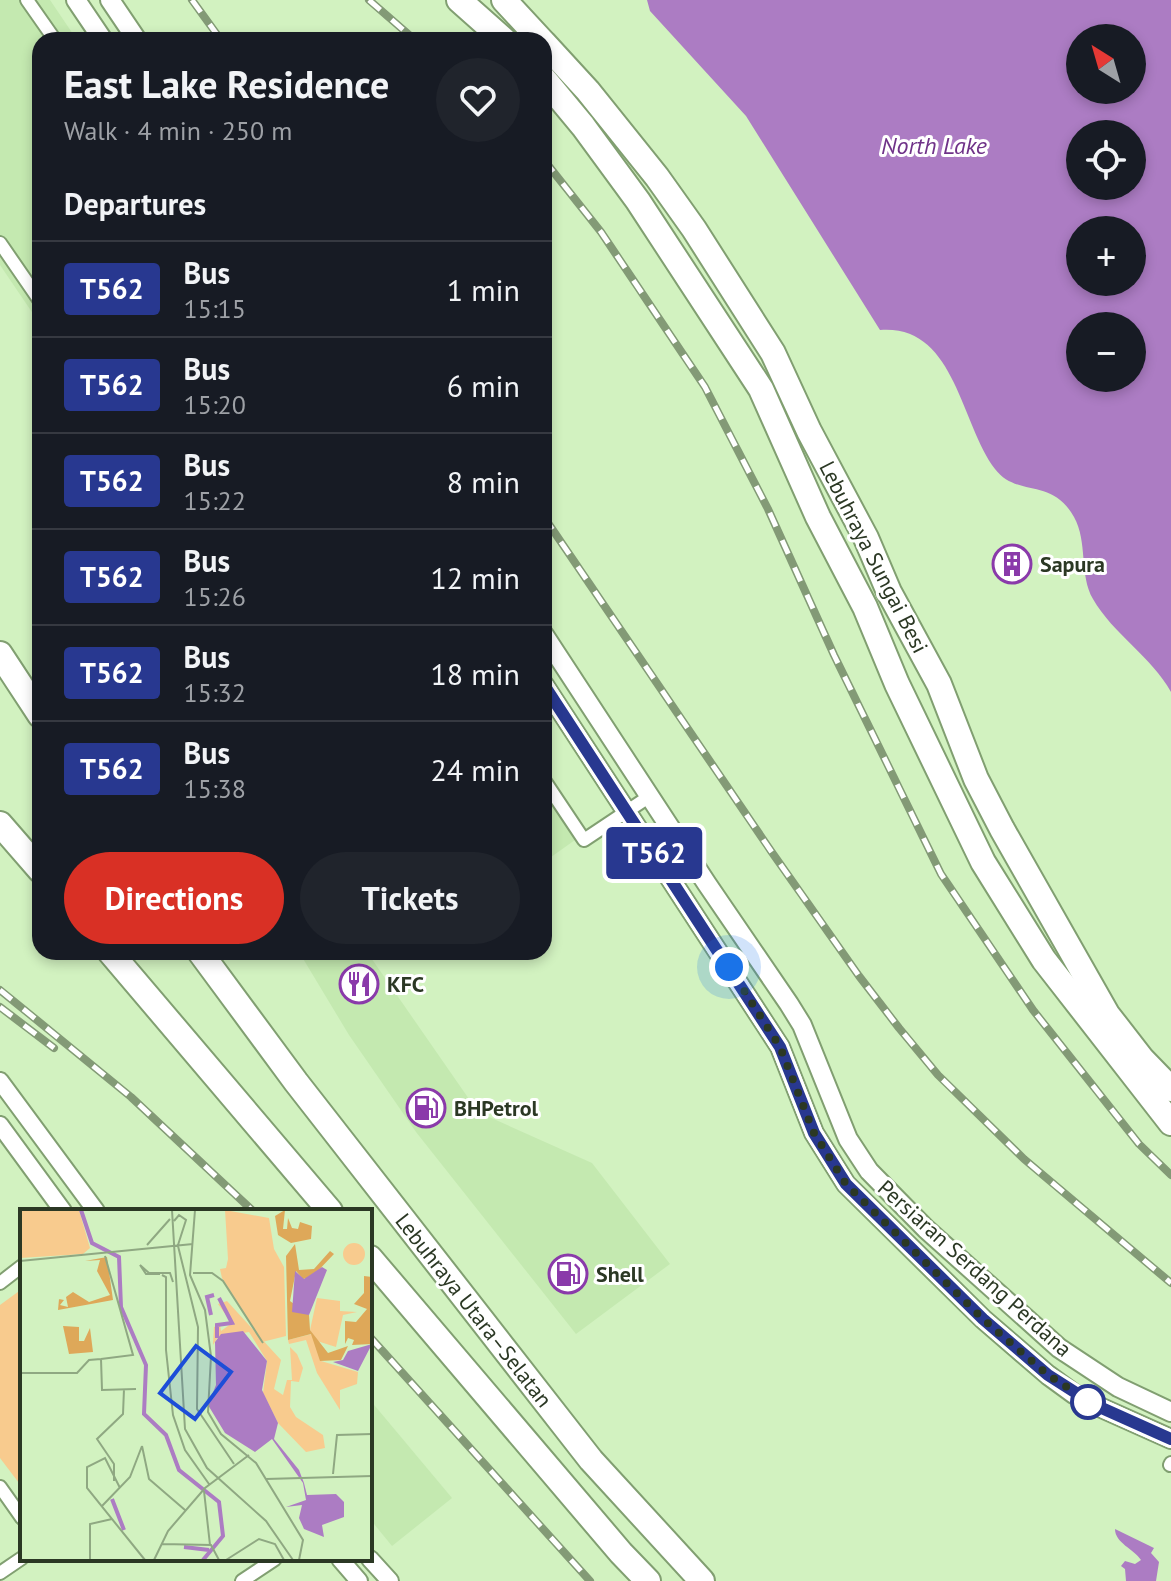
<!DOCTYPE html>
<meta charset="utf-8">
<style>
:root{--surface:#171b24;--page:#20242c;--text:#f1f3f6;--muted:#9ea1a6;--line:#363941;--accent:#d93025}
body{margin:0;font-family:"PT Sans",sans-serif;background:var(--page);color:var(--text);height:100vh;display:flex;flex-direction:column;font-size:30px;white-space:nowrap}
*{box-sizing:border-box;margin:0}
p{font-size:26px;color:var(--muted)}
.icon{flex:none;width:44px;height:44px;fill:none;stroke:currentColor;stroke-width:2;stroke-linecap:round;stroke-linejoin:round}
.map{position:relative;flex:1;overflow:hidden}
.details{position:absolute;left:32px;top:32px;width:520px;height:928px;display:flex;flex-direction:column;background:var(--surface);border-radius:24px;box-shadow:0 4px 12px #0003}
.details>*{flex:none}
.badge{padding:0 16px;border-radius:6px;font-size:28px;line-height:52px}
.needle{width:52px;rotate:323deg}
.tools{position:absolute;left:1066px;top:24px;display:grid;gap:16px}
.tools a{display:grid;place-items:center;width:80px;height:80px;border-radius:50%;background:var(--surface);box-shadow:0 4px 12px #0003;font-size:40px}
.you{position:absolute;width:40px;height:40px;margin:-20px;border:6px solid #fff;border-radius:50%;background:#1a73e8;box-shadow:0 0 0 12px #1a73e833}
.map>.badge{position:absolute;translate:-50% -50%;box-shadow:0 0 0 4px #fff}
h2{padding:0 32px;font-size:30px;line-height:72px}
.round{display:grid;place-items:center;flex:none;width:84px;height:84px;border-radius:42px;background:var(--page)}
.headline{display:flex;align-items:center;justify-content:space-between;height:136px;padding:0 32px}
h1{font-size:38px;font-weight:700;line-height:60px}
.cta{display:flex;gap:16px;margin-top:auto;padding:16px 32px}
.cta a{flex:1;height:92px;border-radius:48px;background:var(--accent);color:#fff;font-size:32px;font-weight:700;line-height:92px;text-align:center}
.cta a+a{background:var(--page);color:var(--text)}
ul{padding:0;list-style:none}
li{display:flex;align-items:center;gap:24px;height:96px;padding:0 32px;border-top:2px solid var(--line)}
li div{flex:1}
li b{display:block;font-size:30px}
li em{font-style:normal}
li .badge{min-width:88px;font-weight:700;text-align:center}
.map>svg:first-child{display:block}
</style>
<div class="map">
<svg width="1171" height="1581" viewBox="0 0 1171 1581">
<rect width="100%" height="100%" fill="#d2f2c0"/>
<g fill="#c4e9b0">
<path d="M0,0H50L77,40H40V324L0,265Z"/>
<path d="M544,793L575,840L544,862Z"/>
<path d="M299,952H367L478,1112L592,1163L670,1264L576,1334L416,1132L349,1035Z"/>
<path d="M370,1400L452,1498L392,1546L370,1519Z"/>
</g>
<path fill="#f8cb8e" d="M22,1289V1487L0,1458V1305Z"/>
<g fill="#ac7cc3" fill-rule="evenodd">
<path d="M647,0H1171V692C1152,657 1113,634 1093,599C1079,575 1088,542 1074,517C1052,477 1017,498 995,469C960,422 955,324 880,330L746,116L650,11ZM1080,38H1132V90H1080ZM1080,134H1132V186H1080ZM1080,230H1132V282H1080ZM1080,326H1132V378H1080Z"/>
<path d="M1115,1529L1154,1548L1151,1553L1159,1562L1156,1581H1126L1125,1569L1121,1566L1125,1561L1135,1564L1141,1560C1134,1549 1115,1543 1115,1529Z"/>
</g>
<g fill="none" stroke-linecap="round" stroke-linejoin="round">
<defs>
<g id="minor">
<path d="M27,0L55,40"/>
<path d="M0,243L40,301"/>
<path d="M544,780L584,840L650,796"/>
<path d="M0,1283L22,1266"/>
<path d="M1170,1465L1171,1463"/>
<path d="M0,1487L22,1518"/>
<path d="M0,1573L22,1558"/>
<path d="M242,1581L275,1559"/>
</g>
<g id="tertiary">
<path d="M0,1081L96,1211"/>
<path d="M0,1125L63,1211"/>
<path d="M340,1559L359,1581"/>
<path d="M370,1559L390,1581"/>
</g>
<g id="secondary">
<path d="M76,0L103,40"/>
<path d="M110,0L137,40"/>
<path d="M544,635L707,884L789,1004L802,1025L848,1139L869,1171L926,1229L1059,1348L1118,1387L1171,1412"/>
<path d="M544,685L780,1047L814,1133L846,1184L983,1319L1048,1375L1074,1394L1095,1405L1171,1439"/>
</g>
<g id="motorway">
<path d="M459,0L504,40"/>
<path d="M504,0L541,40"/>
<path d="M544,43L588,91L657,177L694,229L773,353L809,431L866,538L889,592L939,684L976,779L1002,829L1107,1014L1142,1059L1171,1089"/>
<path d="M544,79L583,126L638,201L761,389L818,517L865,607L897,684L983,862L1044,960L1171,1123"/>
<path d="M0,654L40,715"/>
<path d="M0,824L40,870"/>
<path d="M110,952L330,1211"/>
<path d="M200,952L296,1082L591,1460L702,1581"/>
<path d="M370,1258L621,1553L648,1581"/>
</g>
</defs>
<use href="#minor" stroke="#819f71" stroke-width="16"/>
<use href="#tertiary" stroke="#819f71" stroke-width="20"/>
<use href="#secondary" stroke="#819f71" stroke-width="22"/>
<use href="#motorway" stroke="#819f71" stroke-width="28"/>
<use href="#minor" stroke="#fff" stroke-width="12"/>
<use href="#tertiary" stroke="#fff" stroke-width="16"/>
<use href="#secondary" stroke="#fff" stroke-width="18"/>
<use href="#motorway" stroke="#fff" stroke-width="24"/>
<defs>
<g id="rail">
<path d="M192,0L221,40"/>
<path d="M369,0L415,40"/>
<path d="M544,160L601,232L705,387L768,509L834,655L941,874L1033,1010L1139,1144L1171,1175"/>
<path d="M544,517L771,851L859,976L899,1028L938,1075L1024,1159L1171,1283"/>
<path d="M0,990L131,1097L253,1211"/>
<path d="M0,1007L54,1048"/>
<path d="M370,1337L590,1581"/>
</g>
</defs>
<use href="#rail" stroke="#839a76" stroke-width="8"/>
<use href="#rail" stroke="#fff" stroke-width="5" stroke-dasharray="15" stroke-linecap="butt"/>
</g>
<g fill="none" stroke-linecap="round" stroke-linejoin="round">
<defs>
<path id="line" d="M544,685L780,1047L814,1133L846,1184L983,1319L1048,1375L1095,1405L1171,1439"/>
</defs>
<use href="#line" stroke="#fff" stroke-width="18"/>
<use href="#line" stroke="#283890" stroke-width="12"/>
<path stroke="#2b3824" stroke-width="8" stroke-dasharray="0 14.4" d="M729,967L780,1047L814,1133L846,1184L983,1319L1048,1375L1095,1405L1088,1402"/>
</g>
<defs>
<symbol id="building-ring" viewBox="-11 -11 22 22"><circle r="9.5" fill="#fff" stroke="#8a3aaa" stroke-width="1.5"/><path d="M-4-6H4V6H1V3H-1V6H-4ZM-2.5-4.3h1.7v1.8h-1.7ZM.8-4.3h1.7v1.8H.8ZM-2.5-1h1.7V.8h-1.7ZM.8-1h1.7V.8H.8Z" fill="#8a3aaa"/></symbol>
<symbol id="restaurant-ring" viewBox="-11 -11 22 22"><circle r="9.5" fill="#fff" stroke="#8a3aaa" stroke-width="1.5"/><path d="M-5-6h1v4h1v-4h1v4h1v-4h1v5L-1.5 .5V6h-2V.5L-5-1ZM5-6V6H3V1.5H1.5Q1.5-4 5-6Z" fill="#8a3aaa"/></symbol>
<symbol id="fuel-ring" viewBox="-11 -11 22 22"><circle r="9.5" fill="#fff" stroke="#8a3aaa" stroke-width="1.5"/><path d="M-5.5-6h7V0h2V4h1.3V-2.5L3-4.5l.8-.8L6-3V5H2.5V1h-1V6h-7ZM-4.2-4.7v3.2H.2V-4.7Z" fill="#8a3aaa"/></symbol>
</defs>
<g fill-rule="evenodd">
<use href="#building-ring" x="990" y="542" width="44" height="44"/>
<use href="#restaurant-ring" x="337" y="962" width="44" height="44"/>
<use href="#fuel-ring" x="404" y="1086" width="44" height="44"/>
<use href="#fuel-ring" x="546" y="1252" width="44" height="44"/>
</g>
<circle fill="#fff" stroke="#283890" stroke-width="4" cx="1088" cy="1402" r="16"/>
<g text-anchor="middle" dominant-baseline="central" stroke-width="6" stroke-linejoin="round" paint-order="stroke">
<g font-size="22" fill="#2b3824" stroke="#fff">
<text transform="translate(874 557) rotate(63)">Lebuhraya Sungai Besi</text>
<text transform="translate(975 1268) rotate(42)">Persiaran Serdang Perdana</text>
<text transform="translate(474 1310) rotate(52)">Lebuhraya Utara–Selatan</text>
</g>
<g font-size="22" font-weight="bold" fill="#2b3824" stroke="#fff" text-anchor="start">
<text x="1040" y="564">Sapura</text>
<text x="387" y="984">KFC</text>
<text x="454" y="1108">BHPetrol</text>
<text x="596" y="1274">Shell</text>
</g>
<g font-size="24" font-style="italic" fill="#6f3288" stroke="#fff">
<text x="934" y="145">North Lake</text>
</g>
</g>
<g transform="translate(20 1209)">
<rect width="352" height="352" fill="#d2f2c0"/>
<path d="M0,1H59L70,39L63,45L0,49ZM205,1L249,9L254,40L264,58L266,127L242,133L202,69L200,60L206,59L208,50ZM323 45a11 11 0 1 1 22 0a11 11 0 1 1-22 0ZM297,89L320,92V102L337,103L323,106L316,138L297,132L290,121ZM207,92L261,151L254,180L263,186L267,171H272L270,138L277,145L283,159L279,173L271,172L270,198L276,208L303,226L305,239L286,243L258,214L243,184L247,152L229,123L198,128L193,136L194,118L200,116L201,122L212,114L198,95ZM292,125L301,152L338,163L337,175L320,181V201L297,164L286,131L269,135L268,131Z" fill="#f8cb8e"/>
<path d="M265,1L263,20H267L268,9L272,19L278,20L280,13L292,17L291,30L271,34L258,26L255,7ZM275,35L279,61L294,60L310,42L314,45L292,68L283,70L276,62L270,92L289,106L290,121L308,144L328,137L321,151L300,152L291,125L268,131L266,47ZM87,48L93,91L38,101L39,90L34,89L44,91L40,96L48,98L46,88L53,83L69,93L90,86L77,62L80,51L65,52ZM344,67L352,68V135L332,136L334,131L328,129L325,135V112L336,113L347,100L334,95L344,84ZM43,117L59,118V132H64L70,119L73,143L49,145Z" fill="#dea859"/>
<path d="M302,58L307,61L289,106L272,103L275,62L284,70ZM223,122L247,152L242,181L258,214L254,230L279,261L284,274L287,286L316,285L324,293V308L302,316L304,328L284,320L279,309L282,296L266,298L286,291L283,274L252,230L235,243L205,224L188,196L196,176L195,133L201,125ZM352,135L338,162L313,153L323,151L328,142Z" fill="#ac7cc3"/>
<path fill="none" stroke="#ac7cc3" stroke-width="4" d="M61,1L72,34L99,48L101,98L126,156L124,205L146,226L159,261L199,293L203,327L183,351M191,106L187,88L194,86M197,129V116L212,114L199,89M92,290L104,321M164,338L189,341"/>
<path fill="none" stroke="#8fa882" stroke-width="2" d="M152,1L165,220L187,259L246,312L273,351M175,1L170,66L185,101L191,147L188,203L201,225L236,254L283,331L279,351M154,12L159,6L166,11L158,36M127,36L150,10M158,37L178,118L177,200L214,255M0,52L173,35M173,64H192L203,72L243,134M140,65H126L120,56L129,64H150L153,73M142,66L146,68V141L153,206L165,241L189,275M81,150L113,146L85,47M81,150L82,181L116,180M0,164H57L69,151L81,150M122,237L129,270L165,301M313,265L317,226L352,225M246,270L352,267M94,272V255L77,230L103,205L104,180M100,279L85,249L67,258V279L125,351M184,282L190,336M82,297L110,268L122,237M142,335L191,336L199,351M70,351V315L92,310M134,351L148,322L185,279L229,246M206,351L239,330L255,335L264,351"/>
<path fill="#1d4ed8" fill-opacity="0.15" stroke="#1d4ed8" stroke-width="4" d="M176,137L211,163L175,210L140,184Z"/>
<rect width="352" height="352" fill="none" stroke="#2b3824" stroke-width="4"/>
</g>
</svg>
<div class="tools">
<a><svg class="needle" viewBox="-14 -14 28 28"><path d="M0-13l5 13h-10z" fill="#e53935"/><path d="M0 13l5-13h-10z" fill="#9ea1a6"/></svg></a>
<a><svg class="icon" aria-label="locate" viewBox="0 0 24 24"><circle cx="12" cy="12" r="6"/><path d="M12 2v4M12 18v4M2 12h4M18 12h4"/></svg></a>
<a>+</a>
<a>−</a>
</div>
<div class="you" style="left:729px;top:967px"></div>
<b class="badge" style="left:654px;top:853px;background:#283890;color:#fff">T562</b>
<section class="details">
<div class="headline"><div><h1>East Lake Residence</h1><p>Walk · 4 min · 250 m</p></div><a class="round"><svg class="icon" aria-label="heart" viewBox="0 0 24 24"><path d="M12 20l-8-8c-3-5 5-10 8-4 3-6 11-1 8 4z"/></svg></a></div>
<h2>Departures</h2>
<ul>
<li><span class="badge" style="background:#283890;color:#fff">T562</span><div><b>Bus</b><p>15:15</p></div><em>1 min</em></li>
<li><span class="badge" style="background:#283890;color:#fff">T562</span><div><b>Bus</b><p>15:20</p></div><em>6 min</em></li>
<li><span class="badge" style="background:#283890;color:#fff">T562</span><div><b>Bus</b><p>15:22</p></div><em>8 min</em></li>
<li><span class="badge" style="background:#283890;color:#fff">T562</span><div><b>Bus</b><p>15:26</p></div><em>12 min</em></li>
<li><span class="badge" style="background:#283890;color:#fff">T562</span><div><b>Bus</b><p>15:32</p></div><em>18 min</em></li>
<li><span class="badge" style="background:#283890;color:#fff">T562</span><div><b>Bus</b><p>15:38</p></div><em>24 min</em></li>
</ul>
<div class="cta"><a>Directions</a><a>Tickets</a></div>
</section>
</div>
